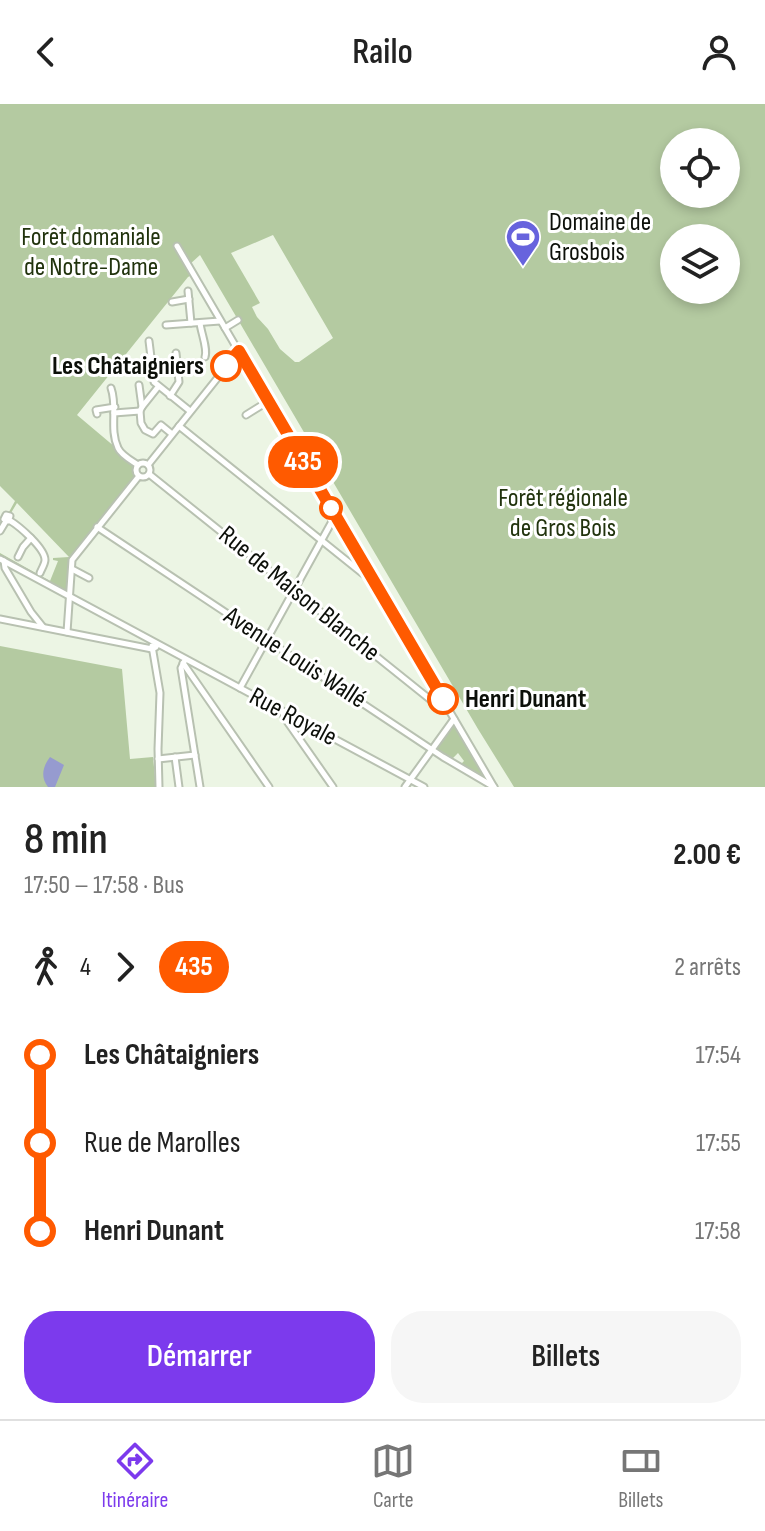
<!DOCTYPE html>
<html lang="fr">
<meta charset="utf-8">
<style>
:root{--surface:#fff;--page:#f6f6f6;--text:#222;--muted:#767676;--line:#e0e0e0;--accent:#7c3aed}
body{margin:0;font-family:"Sofia Sans Condensed",sans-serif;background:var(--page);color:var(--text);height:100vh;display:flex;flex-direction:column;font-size:30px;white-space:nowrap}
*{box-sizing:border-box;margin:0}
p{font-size:26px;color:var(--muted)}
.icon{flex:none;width:44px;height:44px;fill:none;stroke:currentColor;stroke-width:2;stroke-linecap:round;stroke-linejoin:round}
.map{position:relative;height:683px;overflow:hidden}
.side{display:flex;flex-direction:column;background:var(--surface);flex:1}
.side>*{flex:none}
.badge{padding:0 16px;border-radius:26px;font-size:28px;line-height:52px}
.controls{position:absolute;left:660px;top:24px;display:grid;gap:16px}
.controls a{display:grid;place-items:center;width:80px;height:80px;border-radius:50%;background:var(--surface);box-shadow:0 4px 12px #0003;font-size:40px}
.map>.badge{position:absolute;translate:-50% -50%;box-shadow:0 0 0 4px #fff}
.legs{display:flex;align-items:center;gap:12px;height:88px;padding:0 24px;font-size:26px}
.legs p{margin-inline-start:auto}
.overview{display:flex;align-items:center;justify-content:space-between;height:136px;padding:0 24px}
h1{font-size:44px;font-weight:600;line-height:60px}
.cta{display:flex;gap:16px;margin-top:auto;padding:16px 24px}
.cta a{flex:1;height:92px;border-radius:32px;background:var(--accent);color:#fff;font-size:32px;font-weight:600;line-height:92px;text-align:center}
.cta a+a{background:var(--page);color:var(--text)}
ul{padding:0 24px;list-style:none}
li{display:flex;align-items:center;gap:28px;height:88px;font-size:30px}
li i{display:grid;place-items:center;width:12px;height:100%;margin:0 10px;background:currentColor}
li i::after{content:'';width:20px;height:20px;margin:-10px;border:6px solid;border-radius:50%;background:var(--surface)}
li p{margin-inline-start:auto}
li:first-child i{background:linear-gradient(#0000 50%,currentColor 0)}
li:last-child i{background:linear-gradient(currentColor 50%,#0000 0)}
header{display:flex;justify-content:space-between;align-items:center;height:104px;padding:0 24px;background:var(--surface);font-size:36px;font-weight:600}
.tab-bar{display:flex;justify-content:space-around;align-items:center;height:112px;border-top:2px solid var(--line);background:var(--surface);font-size:22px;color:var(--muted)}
.tab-bar a{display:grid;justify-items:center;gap:4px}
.tab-bar .active{color:var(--accent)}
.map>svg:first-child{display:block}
</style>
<header><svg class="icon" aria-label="back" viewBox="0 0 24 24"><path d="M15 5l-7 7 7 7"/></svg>Railo<svg class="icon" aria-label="person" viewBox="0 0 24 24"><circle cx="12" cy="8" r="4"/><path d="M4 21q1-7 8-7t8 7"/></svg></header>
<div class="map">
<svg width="765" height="683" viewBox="0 0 765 683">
<rect width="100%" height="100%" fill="#ecf5e4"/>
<g fill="#b4caa1" fill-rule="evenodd">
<path d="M0,0H765V683H514L478,625L200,151L189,161L192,171L188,173L77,311L134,359L138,371L69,459L68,485L66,489L0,454V449L50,477L58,457L53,456V454L69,453L17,399L11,409L12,411L6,410L9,408L15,397L0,382ZM674,38H726V90H674ZM273,131L333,234L299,258H295L280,245L268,225L257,213L252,203L260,199L231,149ZM674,134H726V186H674Z"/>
<path d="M0,542L122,565L130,655L153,653L156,683H0Z"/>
<path d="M452,620H455L488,677L460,661L464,657L458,649L452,655L436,645Z"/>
</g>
<path fill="#969bcf" d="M50,653L64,661L55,683H48C40,673 43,662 50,653Z"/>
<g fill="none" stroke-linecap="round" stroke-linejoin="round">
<defs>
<g id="minor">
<path d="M177,142L494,683"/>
<path d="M188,187L191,219"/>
<path d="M172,198L189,195"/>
<path d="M200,219C201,229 208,245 205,253"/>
<path d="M166,221L220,217"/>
<path d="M225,224L238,216"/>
<path d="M149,237L154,278L190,307"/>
<path d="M131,265L152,263"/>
<path d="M139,281L142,303L140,307L141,319L145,326L153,330L161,321L172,330"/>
<path d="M111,284C118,303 109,325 118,344C121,351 132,357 138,361"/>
<path d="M170,292L179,278L176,249"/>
<path d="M142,303L158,283"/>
<path d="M114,309L140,307"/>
<path d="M97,310L96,306L115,303"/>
<path d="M246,311L267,298"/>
<path d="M179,322L362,469L365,471L369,469"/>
<circle cx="143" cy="366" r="7"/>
<path d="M148,361L239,247"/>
<path d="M149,370L442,605L449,606"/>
<path d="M6,411L10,412L8,417L4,415Z"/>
<path d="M9,416C19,422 45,444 45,456C45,460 41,466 40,469"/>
<path d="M97,423L443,653L494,683"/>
<path d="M0,427L6,417"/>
<path d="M18,453L23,443L31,434"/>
<path d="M0,455L424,683"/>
<path d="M4,457L5,464L31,508L43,523"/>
<path d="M72,465L89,474"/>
<path d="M0,515L152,545L156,543L157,540"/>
<path d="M67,528L72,456L139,372"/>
<path d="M152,542L160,589L158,645L159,683"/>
<path d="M184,558L181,564L200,683"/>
<path d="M183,559L269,683"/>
<path d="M240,584L335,412"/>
<path d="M283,608L284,613L333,683"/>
<path d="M175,653L179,683"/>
<path d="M158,655L195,651"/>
<path d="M405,683L454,615"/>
</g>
</defs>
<use href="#minor" stroke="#b8c1b1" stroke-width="9"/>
<use href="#minor" stroke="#fff" stroke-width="5"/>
</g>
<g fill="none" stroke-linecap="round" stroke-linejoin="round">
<defs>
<path id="line-1" d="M226,262L239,247L443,595"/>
</defs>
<use href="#line-1" stroke="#fff" stroke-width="18"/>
<use href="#line-1" stroke="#ff5a00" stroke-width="12"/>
</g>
<defs>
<symbol id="stadium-pin" viewBox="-11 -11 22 30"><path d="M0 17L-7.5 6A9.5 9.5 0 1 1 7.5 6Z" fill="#6763dd" stroke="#fff"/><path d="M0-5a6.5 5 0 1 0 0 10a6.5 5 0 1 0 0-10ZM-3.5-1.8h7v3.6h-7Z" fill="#fff"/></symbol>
</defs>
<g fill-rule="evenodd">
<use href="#stadium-pin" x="503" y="113" width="40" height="54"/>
</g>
<g fill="#fff" stroke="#ff5a00" stroke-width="4">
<circle cx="226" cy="262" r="14"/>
<circle cx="331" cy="404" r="10"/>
<circle cx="443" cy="595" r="14"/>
</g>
<g text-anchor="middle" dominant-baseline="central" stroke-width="6" stroke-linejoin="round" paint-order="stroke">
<g font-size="26" fill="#0c0f09" stroke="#fff" text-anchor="start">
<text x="549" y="118">Domaine de<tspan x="549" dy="30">Grosbois</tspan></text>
</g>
<g font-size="26" fill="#21330d" stroke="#fff">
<text x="91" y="133">Forêt domaniale<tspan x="91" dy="30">de Notre-Dame</tspan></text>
<text x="563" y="394">Forêt régionale<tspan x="563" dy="30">de Gros Bois</tspan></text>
</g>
<g font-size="26" font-weight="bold" fill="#0c0f09" stroke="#fff" text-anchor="end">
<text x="204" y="262">Les Châtaigniers</text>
<text x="465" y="595" text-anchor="start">Henri Dunant</text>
</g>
<g font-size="26" fill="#0c0f09" stroke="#fff">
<text transform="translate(299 490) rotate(39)">Rue de Maison Blanche</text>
<text transform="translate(295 554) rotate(33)">Avenue Louis Wallé</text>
<text transform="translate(293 613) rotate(28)">Rue Royale</text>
</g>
</g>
</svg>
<div class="controls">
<a><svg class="icon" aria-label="locate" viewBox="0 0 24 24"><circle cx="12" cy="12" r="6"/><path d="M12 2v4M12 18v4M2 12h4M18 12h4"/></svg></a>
<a><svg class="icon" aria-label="layers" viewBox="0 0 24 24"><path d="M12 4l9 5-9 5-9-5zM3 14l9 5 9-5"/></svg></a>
</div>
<b class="badge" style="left:303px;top:358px;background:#ff5a00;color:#fff">435</b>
</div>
<section class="side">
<div class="overview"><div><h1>8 min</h1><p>17:50 – 17:58 · Bus</p></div><b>2.00 €</b></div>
<div class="legs"><svg class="icon" aria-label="walk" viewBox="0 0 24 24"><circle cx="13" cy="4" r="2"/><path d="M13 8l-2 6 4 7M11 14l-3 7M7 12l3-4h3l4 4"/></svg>4<svg class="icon" aria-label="forward" viewBox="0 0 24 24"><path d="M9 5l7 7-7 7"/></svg><b class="badge" style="background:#ff5a00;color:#fff">435</b><p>2 arrêts</p></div>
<ul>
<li><i style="color:#ff5a00"></i><b>Les Châtaigniers</b><p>17:54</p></li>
<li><i style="color:#ff5a00"></i><span>Rue de Marolles</span><p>17:55</p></li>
<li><i style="color:#ff5a00"></i><b>Henri Dunant</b><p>17:58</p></li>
</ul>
<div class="cta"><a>Démarrer</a><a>Billets</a></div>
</section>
<nav class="tab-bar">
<a class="active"><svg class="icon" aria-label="directions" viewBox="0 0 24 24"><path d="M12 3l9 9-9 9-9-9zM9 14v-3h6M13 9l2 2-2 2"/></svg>Itinéraire</a>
<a><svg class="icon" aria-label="map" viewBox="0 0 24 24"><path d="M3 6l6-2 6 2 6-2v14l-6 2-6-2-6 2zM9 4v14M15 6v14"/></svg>Carte</a>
<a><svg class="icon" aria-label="tickets" viewBox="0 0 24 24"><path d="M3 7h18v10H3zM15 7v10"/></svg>Billets</a>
</nav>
